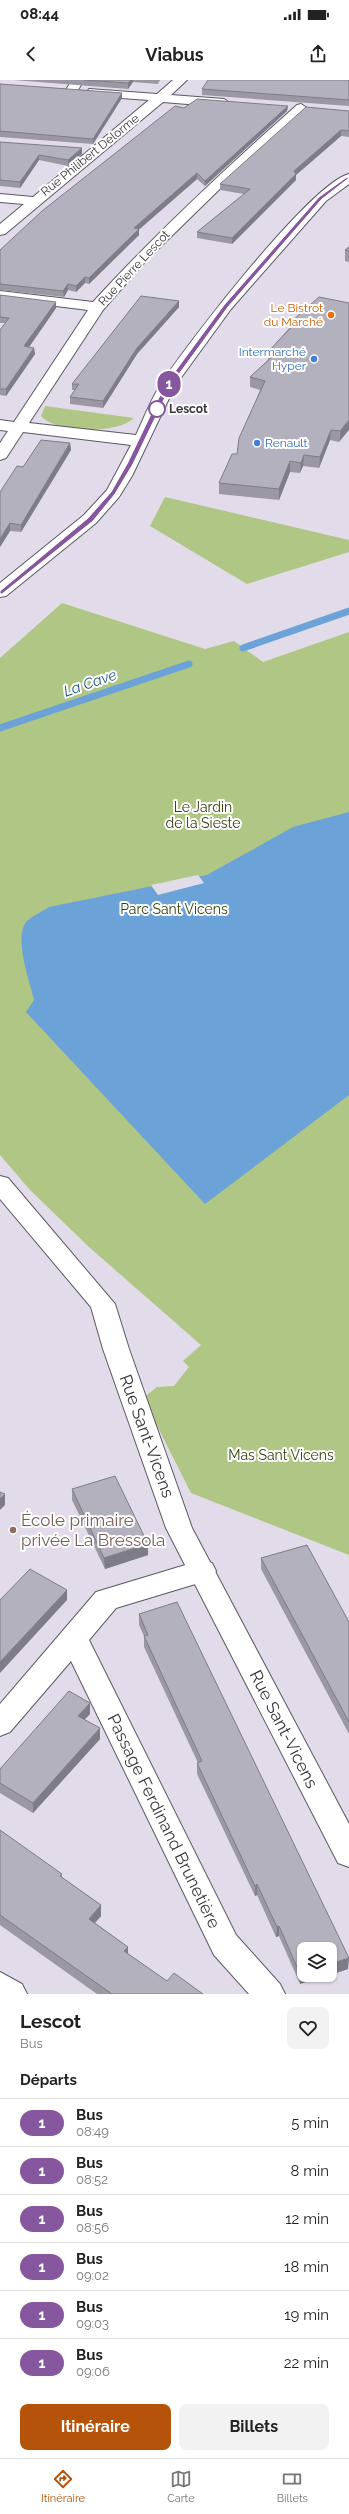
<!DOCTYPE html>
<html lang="fr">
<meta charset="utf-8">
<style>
:root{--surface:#fff;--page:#f2f2f2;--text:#222;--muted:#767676;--line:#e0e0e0;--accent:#b45309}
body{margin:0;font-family:Raleway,sans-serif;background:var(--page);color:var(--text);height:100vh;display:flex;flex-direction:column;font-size:15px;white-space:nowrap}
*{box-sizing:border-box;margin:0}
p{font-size:13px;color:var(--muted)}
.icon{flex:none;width:22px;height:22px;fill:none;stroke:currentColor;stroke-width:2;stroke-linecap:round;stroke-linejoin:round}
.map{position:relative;height:1914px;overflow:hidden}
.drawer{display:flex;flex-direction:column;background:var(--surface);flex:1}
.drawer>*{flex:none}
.badge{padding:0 8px;border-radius:13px;font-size:14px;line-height:26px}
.buttons{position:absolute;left:297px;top:1862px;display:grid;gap:8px}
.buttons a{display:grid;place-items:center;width:40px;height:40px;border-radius:8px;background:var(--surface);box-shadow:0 1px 3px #0004;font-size:20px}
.map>.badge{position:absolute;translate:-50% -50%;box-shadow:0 0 0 2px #fff}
h2{padding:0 20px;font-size:15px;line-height:36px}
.round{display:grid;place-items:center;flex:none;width:42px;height:42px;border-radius:8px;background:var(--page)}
.head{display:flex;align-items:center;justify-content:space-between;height:68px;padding:0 20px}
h1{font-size:19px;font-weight:700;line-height:30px}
.cta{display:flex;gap:8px;margin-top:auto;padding:8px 20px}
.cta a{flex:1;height:46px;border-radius:8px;background:var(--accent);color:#fff;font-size:16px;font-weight:700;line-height:46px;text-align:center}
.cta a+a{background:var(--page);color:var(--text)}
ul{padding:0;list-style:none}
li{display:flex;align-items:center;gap:12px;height:48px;padding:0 20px;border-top:1px solid var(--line)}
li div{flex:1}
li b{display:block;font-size:15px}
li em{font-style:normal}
li .badge{min-width:44px;font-weight:700;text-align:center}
.status{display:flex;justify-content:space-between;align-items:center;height:28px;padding:0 20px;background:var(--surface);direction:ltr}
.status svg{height:11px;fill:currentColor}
header{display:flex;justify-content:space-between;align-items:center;height:52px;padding:0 20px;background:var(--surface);font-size:18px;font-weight:700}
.tab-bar{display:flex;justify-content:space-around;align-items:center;height:56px;border-top:1px solid var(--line);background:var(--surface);font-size:11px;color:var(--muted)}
.tab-bar a{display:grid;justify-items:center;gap:2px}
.tab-bar .selected{color:var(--accent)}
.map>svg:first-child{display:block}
</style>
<div class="status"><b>08:44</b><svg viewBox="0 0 49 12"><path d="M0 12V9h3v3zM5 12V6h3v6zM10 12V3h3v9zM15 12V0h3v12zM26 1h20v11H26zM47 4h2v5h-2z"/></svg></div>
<header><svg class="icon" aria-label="back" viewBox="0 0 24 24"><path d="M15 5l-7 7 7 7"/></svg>Viabus<svg class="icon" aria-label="share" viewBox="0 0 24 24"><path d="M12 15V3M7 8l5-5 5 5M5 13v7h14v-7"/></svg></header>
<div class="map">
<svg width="349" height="1914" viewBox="0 0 349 1914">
<rect width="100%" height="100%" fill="#e2dcea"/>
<g fill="#afc685">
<path d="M45,326L134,338C117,354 60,353 43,338L41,336Z"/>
<path d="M165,417L349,460V472L247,504L150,446Z"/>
<path d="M62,523L205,569L234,561L263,582L349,552V1475L191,1413L143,1318L157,1307L174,1306L189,1287L183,1281L201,1265L89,1167L30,1110L0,1075V578Z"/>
</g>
<path fill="#6ba2d8" d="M349,732V1015L205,1124L26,932L34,920C30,901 12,855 28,840C34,835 43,831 49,827L207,795L293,747Z"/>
<path fill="#e2dcea" d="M198,795L204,803L158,815L151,805Z"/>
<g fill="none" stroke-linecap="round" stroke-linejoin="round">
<g stroke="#6ba2d8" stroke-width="7">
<path d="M243,568L349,531"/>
<path d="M0,648L189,584"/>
</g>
<defs>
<g id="minor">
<path d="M72,0H84L76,13L72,14L66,10Z"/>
<path d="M173,0H187L171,15L224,19L230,23L224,27L163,22L5,154L0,155V144L24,124L0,122V114L33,117L149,20L93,16L87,12L89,9L157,14Z"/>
<path d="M301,24L307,28L305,31L232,97L144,183L103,230L29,343L136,355C144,338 151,319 161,304C186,265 311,103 349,94V104L326,121L231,229L175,306L132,396L119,417L96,443L6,516L0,517V503L84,435L107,410L131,365L23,352L6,378L0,380V363L8,351L0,350V340L14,342L88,230L0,219V211L93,222C157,152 226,88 297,25Z"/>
<path d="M202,1480L212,1483L216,1491L212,1499L116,1528L89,1560L236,1855L280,1904L285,1914H249L214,1875L71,1581L10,1652L0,1656V1624L96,1512Z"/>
<path d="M0,1892L22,1904L27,1914H0Z"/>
</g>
<path id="major" d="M0,1096L8,1098L115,1224L129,1269L192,1448L349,1744V1787L338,1783L166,1448L103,1269L91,1227L0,1119Z"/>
</defs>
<use href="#minor" stroke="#5d5864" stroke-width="2"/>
<use href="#major" stroke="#5d5864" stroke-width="2"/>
<use href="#minor" fill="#fff" fill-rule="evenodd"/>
<use href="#major" fill="#fff" fill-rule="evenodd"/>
</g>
<g fill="#9b98a4">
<path d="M13,0H160L158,4L133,2L128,9Z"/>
<path d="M349,0V26L202,15V9Z"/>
<path d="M0,4L122,13V18L93,64L0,57Z"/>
<path d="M288,26L287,31L205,106L197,99L139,149V155L89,204L85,203L76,212L68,210L64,217L0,210V170L184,28Z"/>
<path d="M349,31V57L341,56L296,95V100L232,164L197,158V152L244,114L220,110V104Z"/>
<path d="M0,62L82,68V74L68,86L39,80L20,108L0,106Z"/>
<path d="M349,167V182L345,181V170Z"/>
<path d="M0,215L56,228L29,267L34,268L35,274L6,316L0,315V250L5,243H0Z"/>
<path d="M349,223L339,362L330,360L319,388L303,386L300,393L290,392L279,420L219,414V403L237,374L260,310L250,307V297L268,280V272L292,245V241Z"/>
<path d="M179,227L137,274L103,328L70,324V317L75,310H72V304Z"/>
<path d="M70,363L71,370L21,452L10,451L0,467L23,387Z"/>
<path d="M72,1409L148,1475L105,1489L72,1420Z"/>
<path d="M261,1478L349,1542V1654L261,1489Z"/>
<path d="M139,1534L348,1889L330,1895V1869L300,1904L279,1856L276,1857L257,1815L255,1816L197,1694V1683H198L144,1567V1556L139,1545Z"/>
<path d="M90,1634L84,1640L100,1659L33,1733L0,1713V1689Z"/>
<path d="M0,1751L62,1794V1798L101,1825V1836L95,1843L128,1867V1874L167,1901L203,1914H97L0,1845Z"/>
</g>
<g fill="#7e7c86">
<path d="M131,0H133V2L128,9V3Z"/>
<path d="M122,13V18L93,64V59Z"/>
<path d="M288,26L287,31L205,106V101Z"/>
<path d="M341,50V56L296,95V100L232,164V158L294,91Z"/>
<path d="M82,68V74L68,86V80Z"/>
<path d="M39,75V80L20,108V102Z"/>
<path d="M197,93V99L134,154V148Z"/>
<path d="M139,149V155L89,204V198Z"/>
<path d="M85,197V203L76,212V206Z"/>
<path d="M68,204V210L64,217L63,211Z"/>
<path d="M179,221V227L137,274L103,328V321L137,268Z"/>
<path d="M56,222V228L25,273L24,266Z"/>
<path d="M34,268L35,274L6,316V309Z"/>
<path d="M349,340V350L339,362L340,351Z"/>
<path d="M331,350L330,360L319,388L320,377Z"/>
<path d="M70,363L71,370L21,452V445Z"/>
<path d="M304,375L303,386L300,393L301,383Z"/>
<path d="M290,381V392L279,420V409Z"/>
<path d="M10,443V451L0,467V459Z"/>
<path d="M5,1414V1425L0,1430V1419Z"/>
<path d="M148,1464V1475L105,1489L104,1478Z"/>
<path d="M67,1510V1520L0,1593V1582Z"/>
<path d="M90,1623V1634L78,1646V1636Z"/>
<path d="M100,1648V1659L33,1733V1723Z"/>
<path d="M257,1804V1815L255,1816V1806Z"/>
<path d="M101,1825V1836L89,1849V1839Z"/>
<path d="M279,1846V1856L276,1857L277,1847Z"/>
<path d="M128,1867V1878L124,1871Z"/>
<path d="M349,1878L348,1889L330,1895V1884Z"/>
<path d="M304,1892V1895H329L300,1904V1894Z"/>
</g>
<g fill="#b4b1bf" stroke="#7e7c86">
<path d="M84,0H131L128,3Z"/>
<path d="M208,0H349V20L202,9Z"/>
<path d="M0,4L122,13L93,59L0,51Z"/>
<path d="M197,19L288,26L205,101L197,93L134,148L139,149L89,198L85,197L76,206L68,204L63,211L0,204V170L42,131L175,26L184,28Z"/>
<path d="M306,27L349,31V51L341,50L294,91L296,94L232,158L197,152L250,109L220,104Z"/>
<path d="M0,62L82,68L68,80L39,75L20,102L0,100Z"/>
<path d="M349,167V171L345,170Z"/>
<path d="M0,215L56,222L24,266L34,268L6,309H0V250L9,238L0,237Z"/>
<path d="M141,216L179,221L137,268L103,321L70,317L79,304H72Z"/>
<path d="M319,217L349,223V340L340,351L331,350L320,377L304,375L301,383L290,381L279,409L219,403L232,374H237L239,358L265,301L250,297L275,274L268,272L296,242L292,241Z"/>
<path d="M41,360L70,363L21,445L10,443L0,459V412L17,386L23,387Z"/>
<path d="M115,1396L148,1464L104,1478L72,1409Z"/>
<path d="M0,1412L5,1414L0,1419Z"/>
<path d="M307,1465L349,1542V1642L261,1478Z"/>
<path d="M30,1489L67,1510L0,1582V1520Z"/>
<path d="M177,1522L349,1878L330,1884V1869H304V1892L300,1894L279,1846L277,1847L257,1804L255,1806L197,1683L202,1681L144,1556L148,1555L139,1534Z"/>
<path d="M69,1611L90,1623L78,1636L100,1648L33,1723L0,1703V1689Z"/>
<path d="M0,1750L62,1794L60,1796L101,1825L89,1839L128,1867L124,1871L167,1901L174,1893L203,1914H112L0,1835Z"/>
</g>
<path fill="#86569e" stroke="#fff" d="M347,97L349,98L322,119L228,227L171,305L133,384L115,414L93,441L2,514H0V511L88,438L111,412L127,384L165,305L224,225L319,117Z"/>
<circle fill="#e8710a" stroke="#fff" stroke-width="1.5" cx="331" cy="235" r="4"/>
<g fill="#3f7fe0" stroke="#fff" stroke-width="1.5">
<circle cx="314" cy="279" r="4"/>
<circle cx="257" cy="363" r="4"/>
</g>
<circle fill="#fff" stroke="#86569e" stroke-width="2" cx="157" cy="329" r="8"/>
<circle fill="#8d6e63" stroke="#fff" stroke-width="1.5" cx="13" cy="1450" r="4"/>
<g text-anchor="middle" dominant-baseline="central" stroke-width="4" stroke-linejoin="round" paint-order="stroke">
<g font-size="12" fill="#38363b" stroke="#fff">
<text transform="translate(90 75) rotate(-39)">Rue Philibert Delorme</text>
<text transform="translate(134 188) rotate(-47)">Rue Pierre Lescot</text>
</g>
<g font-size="12" fill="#c56008" stroke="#fff" text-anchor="end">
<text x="323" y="228">Le Bistrot<tspan x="323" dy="14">du Marché</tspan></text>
</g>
<g font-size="12" fill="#366cbe" stroke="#fff" text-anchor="end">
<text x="306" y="272">Intermarché<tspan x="306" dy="14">Hyper</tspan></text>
<text x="265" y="363" text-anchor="start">Renault</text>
</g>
<g font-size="12" font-weight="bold" fill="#38363b" stroke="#fff" text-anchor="start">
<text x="169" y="329">Lescot</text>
</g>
<g font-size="14" fill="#33420e" stroke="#fff">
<text x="203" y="727">Le Jardin<tspan x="203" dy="16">de la Sieste</tspan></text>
<text x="174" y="829">Parc Sant Vicens</text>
<text x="281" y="1375">Mas Sant Vicens</text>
</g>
<g font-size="15" font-style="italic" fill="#1a5688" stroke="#fff">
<text transform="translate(90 603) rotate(-19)">La Cave</text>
</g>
<g font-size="17" fill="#38363b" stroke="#fff">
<text transform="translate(147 1356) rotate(70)">Rue Sant-Vicens</text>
<text transform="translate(284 1649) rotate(63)">Rue Sant-Vicens</text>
<text transform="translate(164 1741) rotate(64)">Passage Ferdinand Brunetière</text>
</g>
<g font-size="17" fill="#785e54" stroke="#fff" text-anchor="start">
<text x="21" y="1440">École primaire<tspan x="21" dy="20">privée La Bressola</tspan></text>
</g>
</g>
</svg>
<div class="buttons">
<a><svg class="icon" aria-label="layers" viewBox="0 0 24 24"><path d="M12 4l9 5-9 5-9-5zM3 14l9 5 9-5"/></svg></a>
</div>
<b class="badge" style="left:169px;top:304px;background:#86569e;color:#fff">1</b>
</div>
<section class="drawer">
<div class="head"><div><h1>Lescot</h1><p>Bus</p></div><a class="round"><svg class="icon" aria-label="heart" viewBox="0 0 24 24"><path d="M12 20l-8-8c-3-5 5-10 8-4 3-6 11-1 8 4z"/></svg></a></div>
<h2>Départs</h2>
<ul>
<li><span class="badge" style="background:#86569e;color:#fff">1</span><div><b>Bus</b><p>08:49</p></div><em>5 min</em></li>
<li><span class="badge" style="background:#86569e;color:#fff">1</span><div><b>Bus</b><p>08:52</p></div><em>8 min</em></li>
<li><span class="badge" style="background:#86569e;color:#fff">1</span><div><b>Bus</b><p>08:56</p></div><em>12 min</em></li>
<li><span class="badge" style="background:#86569e;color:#fff">1</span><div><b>Bus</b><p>09:02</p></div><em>18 min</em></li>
<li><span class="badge" style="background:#86569e;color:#fff">1</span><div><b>Bus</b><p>09:03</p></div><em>19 min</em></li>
<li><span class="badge" style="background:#86569e;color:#fff">1</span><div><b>Bus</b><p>09:06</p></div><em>22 min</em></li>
</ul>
<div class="cta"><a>Itinéraire</a><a>Billets</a></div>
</section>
<nav class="tab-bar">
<a class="selected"><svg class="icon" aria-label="directions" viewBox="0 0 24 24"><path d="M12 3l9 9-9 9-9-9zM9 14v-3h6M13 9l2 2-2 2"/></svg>Itinéraire</a>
<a><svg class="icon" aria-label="map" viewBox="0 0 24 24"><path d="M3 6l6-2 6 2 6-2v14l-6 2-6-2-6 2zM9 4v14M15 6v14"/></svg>Carte</a>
<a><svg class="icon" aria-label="tickets" viewBox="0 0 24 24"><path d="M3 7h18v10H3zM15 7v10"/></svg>Billets</a>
</nav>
